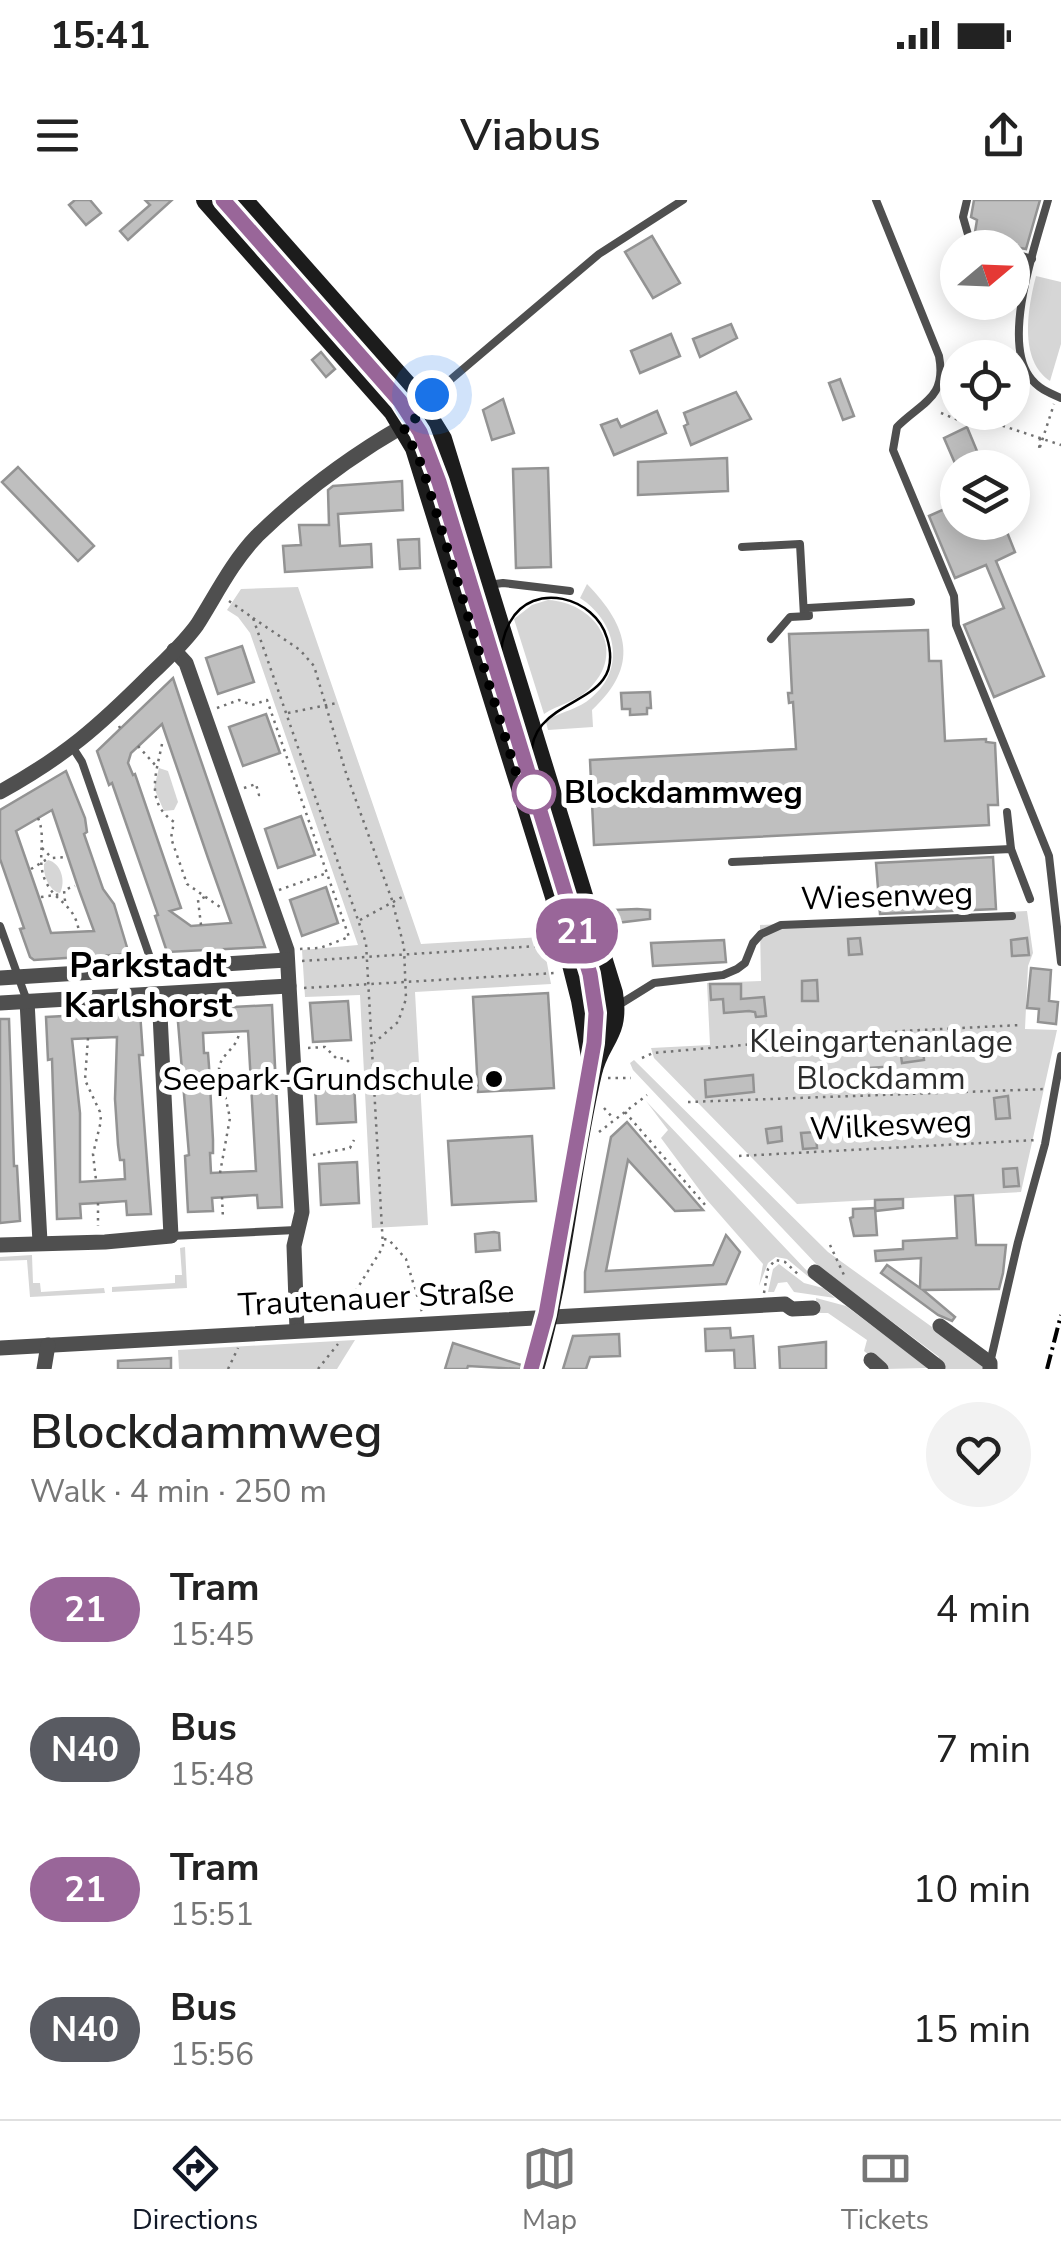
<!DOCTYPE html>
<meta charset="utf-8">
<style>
:root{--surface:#fff;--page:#f2f2f2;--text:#222;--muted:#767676;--line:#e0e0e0;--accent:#111827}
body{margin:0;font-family:"Nunito Sans",sans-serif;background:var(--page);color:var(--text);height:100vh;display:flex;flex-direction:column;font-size:38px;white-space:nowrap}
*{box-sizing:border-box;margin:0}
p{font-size:32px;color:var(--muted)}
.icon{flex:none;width:55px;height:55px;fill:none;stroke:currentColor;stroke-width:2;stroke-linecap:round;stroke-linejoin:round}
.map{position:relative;height:1169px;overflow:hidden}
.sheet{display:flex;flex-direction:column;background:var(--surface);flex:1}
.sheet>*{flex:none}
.badge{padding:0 20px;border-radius:32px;font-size:35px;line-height:65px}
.needle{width:65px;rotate:71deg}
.fabs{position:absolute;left:940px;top:30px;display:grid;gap:20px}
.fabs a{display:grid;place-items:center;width:90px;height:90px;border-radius:50%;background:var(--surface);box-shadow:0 5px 25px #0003;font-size:50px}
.you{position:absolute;width:50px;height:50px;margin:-25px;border:8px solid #fff;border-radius:50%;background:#1a73e8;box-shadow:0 0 0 15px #1a73e833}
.map>.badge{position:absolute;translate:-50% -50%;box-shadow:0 0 0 5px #fff}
.round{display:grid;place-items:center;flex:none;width:105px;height:105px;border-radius:52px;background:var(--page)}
.overview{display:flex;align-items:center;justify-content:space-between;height:170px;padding:0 30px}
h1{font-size:48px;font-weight:600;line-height:75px}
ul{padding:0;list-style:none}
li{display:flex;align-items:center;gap:30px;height:140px;padding:0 30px}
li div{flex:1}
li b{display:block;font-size:38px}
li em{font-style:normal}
li .badge{min-width:110px;font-weight:700;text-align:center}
.status{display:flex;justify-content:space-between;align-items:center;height:70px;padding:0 50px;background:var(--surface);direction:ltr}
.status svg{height:28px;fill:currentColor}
header{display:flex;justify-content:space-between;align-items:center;height:130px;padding:0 30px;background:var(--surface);font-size:45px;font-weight:600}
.dock{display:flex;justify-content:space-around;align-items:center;height:140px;border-top:2px solid var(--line);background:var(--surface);font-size:28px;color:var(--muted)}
.dock a{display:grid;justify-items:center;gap:5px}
.dock .current{color:var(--accent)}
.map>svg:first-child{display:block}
</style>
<div class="status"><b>15:41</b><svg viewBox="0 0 49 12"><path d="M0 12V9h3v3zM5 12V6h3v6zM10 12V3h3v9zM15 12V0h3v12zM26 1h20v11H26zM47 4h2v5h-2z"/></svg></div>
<header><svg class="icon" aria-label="menu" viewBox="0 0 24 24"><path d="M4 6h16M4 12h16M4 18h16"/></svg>Viabus<svg class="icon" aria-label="share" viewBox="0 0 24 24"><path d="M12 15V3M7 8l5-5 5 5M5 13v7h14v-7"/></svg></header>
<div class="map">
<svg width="1061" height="1169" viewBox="0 0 1061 1169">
<rect width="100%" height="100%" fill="#fff"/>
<g fill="#d6d6d6">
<path d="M1036,76L1061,82V144L1050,181C1018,160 1028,107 1036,76Z"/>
<path d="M587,384C629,427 640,466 592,510L593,527L548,530L546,522L549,519C563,511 579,509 591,498C627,469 616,421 580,398Z"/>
<path d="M298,387L421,744L542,737L551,784L415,792L428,1025L372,1028L360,795L305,797L302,750L358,745L250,433L238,417L227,410L241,389Z"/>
<path d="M548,400C593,402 628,448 591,487C579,501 559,504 544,514L514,419L532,405Z"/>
<path d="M159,568L168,571L178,602L174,610L164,611L154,588Z"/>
<path d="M48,660C61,663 66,681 60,693C49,691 43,675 44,664Z"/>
<path d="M1027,711L1033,753L1028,766L1025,829L1057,830L1021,992L797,1004L654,858L651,848L710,845L707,783L761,781L760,725Z"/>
<path d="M634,860L828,1052L982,1163L984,1169H943L936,1163L939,1157L818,1066L633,870L630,863Z"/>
<path d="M646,901L808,1072L810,1078L787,1059L776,1057L768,1063L759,1086L763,1064L707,1000L661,938L668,930Z"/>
<path d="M185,1047L187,1088L112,1092V1087L175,1083V1075H182L180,1048Z"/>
<path d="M32,1055L33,1083H40L41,1092L104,1088L105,1093L30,1097L27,1060L0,1061V1057Z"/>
<path d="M779,1064L804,1083L823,1088L835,1098L794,1092L787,1082L778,1083L774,1092H768L773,1069Z"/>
<path d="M816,1098L846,1106L928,1168L886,1169L864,1151L867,1140L828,1113H817Z"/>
<path d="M355,1140L337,1169H179L178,1150Z"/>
</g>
<g fill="#bfbfbf" stroke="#939393" stroke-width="2.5" fill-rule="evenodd">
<path d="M75,0H90L101,13L86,25L69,5Z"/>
<path d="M145,0H172L128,40L120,31L150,5Z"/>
<path d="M974,0H1040L1026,49L999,44L975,32L977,20L971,17Z"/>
<path d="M652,36L680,83L653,98L625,52Z"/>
<path d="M731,124L737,138L700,157L693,139Z"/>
<path d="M671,134L680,156L640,173L631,151Z"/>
<path d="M321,152L335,169L326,177L312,160Z"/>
<path d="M840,179L854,216L843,220L829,183Z"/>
<path d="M736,192L751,219L691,245L684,226L688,224L684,213Z"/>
<path d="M503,199L514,233L492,240L483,210Z"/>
<path d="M657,211L666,233L614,255L601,225L617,219L621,227Z"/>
<path d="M967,227L984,268H957L944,238Z"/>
<path d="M727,258L728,291L638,295V262Z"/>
<path d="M18,267L94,346L78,361L2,282Z"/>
<path d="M548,268L551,367L516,368L513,269Z"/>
<path d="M402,281L403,310L338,314L340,346L371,344L372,367L285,372L283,346L301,345L299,325H329L328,290L333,286Z"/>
<path d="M958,303V322H1003L1015,352L996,361L1044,476L994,497L964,425L1004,408L986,365L955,378L929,316Z"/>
<path d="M419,339L420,368L400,369L398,340Z"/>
<path d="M928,430L929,461H941L945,541L986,539V542L995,543L998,605H988L989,625L594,645L590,560L796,549L793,502L789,503L788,493H792L789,434Z"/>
<path d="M242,446L254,482L218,494L206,458Z"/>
<path d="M173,478L190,529L265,747L167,752L155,716L158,715L112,583L109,585L97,551ZM162,524L208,658L231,723L191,726L170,711L181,708L135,574L133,575L128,563L131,553Z"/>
<path d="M650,492L651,508H647V514L630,515V509H622L621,493Z"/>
<path d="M266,514L280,553L243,566L229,527Z"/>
<path d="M66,571L85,618L87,632L84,634L103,689L114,704L129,754L34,760L30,757L20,729L24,728L0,659V610ZM52,610L79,690L94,731L51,733L41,703L16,631Z"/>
<path d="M301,616L315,655L278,668L265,629Z"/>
<path d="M993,657L996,709L880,714L876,663Z"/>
<path d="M326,687L338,723L302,736L290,700Z"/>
<path d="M637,709L650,710V719L616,723L615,710Z"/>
<path d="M860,738L862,754L849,755L848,739Z"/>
<path d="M1027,738L1029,755L1012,756L1011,740Z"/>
<path d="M724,740L726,762L653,766L651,743Z"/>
<path d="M1031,768L1051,770L1049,801L1058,802L1056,824L1038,822L1039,809L1027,808Z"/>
<path d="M817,780L818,801H802V781Z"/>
<path d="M710,784H741V799L764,797L766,816L756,817L755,812L749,811L724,813L723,799L711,800Z"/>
<path d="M548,793L554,888L478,892L473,797Z"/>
<path d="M348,801L351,840L313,842L310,803Z"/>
<path d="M272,805L282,1007L258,1008L257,995L212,998L213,1011L188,1012L185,956L189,955L177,810ZM248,831L256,971L211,973L210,953H213V940L209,866L208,853H204L203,833Z"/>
<path d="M140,812L143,855H139L151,1014L127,1015L126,1001L98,1003L80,1004L81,1018L57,1019L52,859L48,860L46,817ZM117,837L115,899L118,945L120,960H124L125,979L80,982V913L72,839Z"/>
<path d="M0,819H9L14,966H17L20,1021L0,1023Z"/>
<path d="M923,847L924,860L902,863L900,849Z"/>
<path d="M882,867L883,884L871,885L869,868Z"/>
<path d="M753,875L754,892L706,897L705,880Z"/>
<path d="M354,881L356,922L317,924L315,883Z"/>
<path d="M1008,896L1010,918L996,919L994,898Z"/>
<path d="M627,922L703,1010L675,1011L628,960L606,1071L713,1065L726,1035L740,1052L726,1084L585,1092V1072L611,937Z"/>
<path d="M781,927L782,941L768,943L766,929Z"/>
<path d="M816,932L817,948L803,949L801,933Z"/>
<path d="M532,936L536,1001L452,1005L448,941Z"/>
<path d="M357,962L359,1003L321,1005L319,964Z"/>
<path d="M1017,968L1019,986L1004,987L1003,969Z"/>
<path d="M973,995L976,1045H1006L1003,1073L999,1089L923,1090L955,1117L952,1121L938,1115L881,1073L887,1065L920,1088L921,1058L876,1061L875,1051L903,1049V1041L957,1038L955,996Z"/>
<path d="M903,999V1008L875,1011V1000Z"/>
<path d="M875,1008L877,1035L854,1036L850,1018L853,1017V1009Z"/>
<path d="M494,1032L499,1033L500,1050L476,1052L475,1034Z"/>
<path d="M730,1128L731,1138L753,1136L755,1169H735L734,1150L706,1151L705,1129Z"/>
<path d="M619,1134L620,1156L590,1157L586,1169H563L573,1136Z"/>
<path d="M826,1142V1169H780L779,1147Z"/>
<path d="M453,1143L521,1165V1169L468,1166L467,1169H445Z"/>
<path d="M171,1158V1169H118V1161Z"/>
</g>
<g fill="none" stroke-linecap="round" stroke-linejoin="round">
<g stroke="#717171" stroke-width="2.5" stroke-dasharray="2.5 5" stroke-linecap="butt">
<path d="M958,211L953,209L952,213L963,217"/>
<path d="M962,212L967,214"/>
<path d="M941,213L963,222L964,218"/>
<path d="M1040,238L1039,250L1054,204"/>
<path d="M229,401L253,418L366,743L383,1047L342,1113"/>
<path d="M253,418L300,450L314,466L346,573L392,700L404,747L406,799L398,822L374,843"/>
<path d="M217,508L239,500L252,505L267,500L349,737L320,748L299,749"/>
<path d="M288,513L337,503"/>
<path d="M119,526L120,528"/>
<path d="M162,544C156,574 145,602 174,622L171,638L187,684L220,707"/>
<path d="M138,546L157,567"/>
<path d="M244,588L256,584L259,595L263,594"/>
<path d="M38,618C47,638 36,660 45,680C55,703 75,703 79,732"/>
<path d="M42,648L52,658L66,657"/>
<path d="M31,669L49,658"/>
<path d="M279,690L327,673"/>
<path d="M41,697L62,694"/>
<path d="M65,701L64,690L75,686"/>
<path d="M360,720L404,696"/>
<path d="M201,725L198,700L205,697"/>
<path d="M302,761L553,745"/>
<path d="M304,788L555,773"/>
<path d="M88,838L85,880L100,912L101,921L93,954L96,980"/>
<path d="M308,848L325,847L337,859L345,858L350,863"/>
<path d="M642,858L653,853L902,831L1022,825"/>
<path d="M608,878H631"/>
<path d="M688,902L1046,889"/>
<path d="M604,908L614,919"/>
<path d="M625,912L706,1006"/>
<path d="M599,932L647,895"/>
<path d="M313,955L350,948L354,940"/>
<path d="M739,956L1037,940"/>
<path d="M220,973L230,918L219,868C221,853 239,848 239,831"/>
<path d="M222,997L223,1019"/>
<path d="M98,1003V1026"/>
<path d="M384,1039L389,1040L406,1059L422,1112"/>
<path d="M830,1045L844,1075"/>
<path d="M764,1093L768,1069L775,1060L785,1062L800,1076"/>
<path d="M228,1169L238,1148"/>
<path d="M318,1169L338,1144"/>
</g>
<g stroke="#4f4f4f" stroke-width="8">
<path d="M876,0L939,156C947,198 922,202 897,227L893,250L954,396L956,425L1049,656L1061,762"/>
<path d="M967,0L963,17L969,38L993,48"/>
<path d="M1048,0C1036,43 1002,137 1029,176C1037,188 1049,193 1061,198"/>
<path d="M1012,53L1032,59"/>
<path d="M423,203L599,54L683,0"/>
<path d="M742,347L800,344L804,416"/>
<path d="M488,385L503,383L570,391"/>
<path d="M771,439L790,417L809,416L808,408L911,402"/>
<path d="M73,548L82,562L154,769"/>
<path d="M1007,612L1011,649"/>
<path d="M732,662L1011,649L1030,699"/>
<path d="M0,726L27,801"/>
<path d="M617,806L654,783L723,775L737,769L745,763L753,743L761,734L781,725L1012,716"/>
<path d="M171,1036L296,1030"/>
<path d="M990,1163L1018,1042L1045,944L1061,856"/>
</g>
<g stroke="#4f4f4f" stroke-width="15">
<path d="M174,450L186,463L287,750L302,1012L294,1046L297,1130"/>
<path d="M0,592C65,556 98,527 150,475C166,460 184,443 197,425C216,395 232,362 257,336C300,294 351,256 403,226"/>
<path d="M0,778L287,760"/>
<path d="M27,801L40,1042"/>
<path d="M0,803L289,786"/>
<path d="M0,1045L105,1042L171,1036L159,794"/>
<path d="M815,1072L938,1167"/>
<path d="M940,1126L990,1163V1169"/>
<path d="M0,1148L785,1104L792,1109L813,1108"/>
<path d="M871,1160L881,1169"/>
<path d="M44,1169L48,1145"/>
</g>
<g stroke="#1c1c1c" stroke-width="20">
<path d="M206,0L393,211L415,248L555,697L581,800L593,868"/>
<path d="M243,0L413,192L442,239L613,793C620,836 600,838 592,873C569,971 563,1073 534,1169"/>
</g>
<g stroke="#000" stroke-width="2.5">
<path d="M223,0L404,206L421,232L439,282L590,774L596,813L594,843L546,1114L531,1169"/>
<path d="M500,467C500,451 502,436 510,422C533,380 595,397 607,438C630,513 522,490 532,565"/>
</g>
<path stroke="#000" stroke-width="4" stroke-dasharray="15 5 2.5 5" stroke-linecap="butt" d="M1047,1169L1061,1115"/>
<path stroke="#717171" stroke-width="2.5" stroke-dasharray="2.5 5" stroke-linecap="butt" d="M967,214L1061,245"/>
</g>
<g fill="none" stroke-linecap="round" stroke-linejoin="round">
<defs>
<path id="line" d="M223,0L400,201L420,232L439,282L590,774L596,813L594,843L546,1114L531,1169"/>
</defs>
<use href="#line" stroke="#fff" stroke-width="22"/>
<use href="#line" stroke="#969" stroke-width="15"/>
<path stroke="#000" stroke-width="10" stroke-dasharray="0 18" d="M432,195L422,204L427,211L403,226L422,266L522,592H534"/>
</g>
<circle fill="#fff" stroke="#969" stroke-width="5" cx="534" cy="592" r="20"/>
<circle fill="#000" stroke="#fff" stroke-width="4" cx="494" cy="879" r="10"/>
<g text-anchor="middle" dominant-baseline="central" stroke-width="10" stroke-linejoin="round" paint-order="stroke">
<g font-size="32" font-weight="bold" fill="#000" stroke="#fff" text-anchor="start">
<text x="564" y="592">Blockdammweg</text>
</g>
<g font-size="32" fill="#000" stroke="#fff">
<text transform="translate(887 696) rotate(-2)">Wiesenweg</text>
<text transform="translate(891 925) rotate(-3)">Wilkesweg</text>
<text transform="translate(376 1098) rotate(-3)">Trautenauer Straße</text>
</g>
<g font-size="32" fill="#2d2d2d" stroke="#fff">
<text x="881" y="841">Kleingartenanlage<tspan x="881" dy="37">Blockdamm</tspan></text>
</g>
<g font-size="32" fill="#000" stroke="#fff" text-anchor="end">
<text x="474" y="879">Seepark-Grundschule</text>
</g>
<g font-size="35" font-weight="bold" fill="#000" stroke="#fff">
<text x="148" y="765">Parkstadt<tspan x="148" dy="40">Karlshorst</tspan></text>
</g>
</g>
</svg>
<div class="fabs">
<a><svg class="needle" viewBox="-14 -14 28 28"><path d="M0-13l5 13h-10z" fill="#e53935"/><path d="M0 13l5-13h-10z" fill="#767676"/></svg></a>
<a><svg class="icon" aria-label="locate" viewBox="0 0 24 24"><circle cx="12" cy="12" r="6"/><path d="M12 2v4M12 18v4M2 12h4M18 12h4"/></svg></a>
<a><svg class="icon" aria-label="layers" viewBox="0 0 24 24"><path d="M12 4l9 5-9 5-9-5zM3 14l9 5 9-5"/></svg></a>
</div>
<div class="you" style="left:432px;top:195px"></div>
<b class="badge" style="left:577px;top:731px;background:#969;color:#fff">21</b>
</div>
<section class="sheet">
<div class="overview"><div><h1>Blockdammweg</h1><p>Walk · 4 min · 250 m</p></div><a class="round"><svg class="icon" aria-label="heart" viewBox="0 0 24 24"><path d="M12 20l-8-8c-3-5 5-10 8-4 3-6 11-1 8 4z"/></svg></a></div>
<ul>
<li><span class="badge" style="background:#969;color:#fff">21</span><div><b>Tram</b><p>15:45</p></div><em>4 min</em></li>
<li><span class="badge" style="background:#595b62;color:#fff">N40</span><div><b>Bus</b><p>15:48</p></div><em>7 min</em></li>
<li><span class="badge" style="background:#969;color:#fff">21</span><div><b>Tram</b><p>15:51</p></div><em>10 min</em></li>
<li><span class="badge" style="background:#595b62;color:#fff">N40</span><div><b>Bus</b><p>15:56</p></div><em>15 min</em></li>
</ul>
</section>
<nav class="dock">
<a class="current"><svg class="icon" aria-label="directions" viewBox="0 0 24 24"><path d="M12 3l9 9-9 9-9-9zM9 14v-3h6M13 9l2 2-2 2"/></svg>Directions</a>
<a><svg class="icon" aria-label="map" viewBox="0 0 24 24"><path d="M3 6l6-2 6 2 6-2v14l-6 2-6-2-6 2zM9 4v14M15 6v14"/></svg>Map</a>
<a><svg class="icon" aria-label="tickets" viewBox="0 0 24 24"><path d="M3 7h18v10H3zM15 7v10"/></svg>Tickets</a>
</nav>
